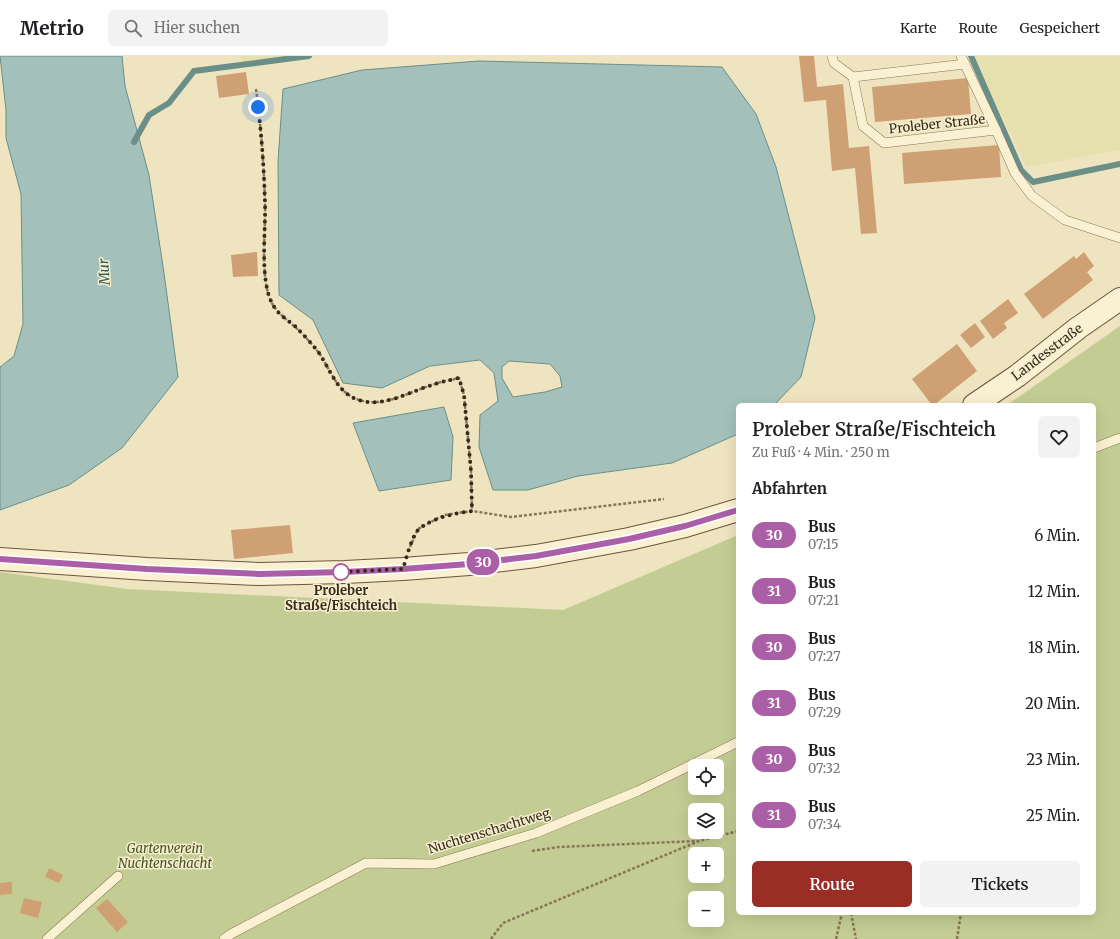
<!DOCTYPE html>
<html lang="de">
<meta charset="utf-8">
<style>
:root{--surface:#fff;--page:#f2f2f2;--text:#202124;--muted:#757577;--line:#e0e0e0;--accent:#9a2d25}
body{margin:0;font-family:Merriweather,serif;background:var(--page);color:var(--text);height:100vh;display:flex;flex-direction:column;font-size:15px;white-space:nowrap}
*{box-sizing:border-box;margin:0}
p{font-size:13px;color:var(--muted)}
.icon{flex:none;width:22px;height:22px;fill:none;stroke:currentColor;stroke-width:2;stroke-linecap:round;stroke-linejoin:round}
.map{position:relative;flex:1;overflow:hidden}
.drawer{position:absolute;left:736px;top:347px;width:360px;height:512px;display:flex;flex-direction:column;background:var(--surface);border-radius:6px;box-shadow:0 4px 16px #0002}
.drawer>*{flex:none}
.badge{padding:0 8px;border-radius:13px;font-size:14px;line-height:26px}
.buttons{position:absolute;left:688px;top:703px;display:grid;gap:8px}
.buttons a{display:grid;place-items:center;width:36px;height:36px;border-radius:6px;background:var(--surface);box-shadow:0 4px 16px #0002;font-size:20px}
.you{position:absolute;width:20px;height:20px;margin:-10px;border:3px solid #fff;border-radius:50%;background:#1a73e8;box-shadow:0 0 0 6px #1a73e833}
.map>.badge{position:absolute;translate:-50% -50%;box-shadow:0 0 0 2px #fff}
h2{padding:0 16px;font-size:15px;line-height:36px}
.round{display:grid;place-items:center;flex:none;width:42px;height:42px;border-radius:6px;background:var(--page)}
.overview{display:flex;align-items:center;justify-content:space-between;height:68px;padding:0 16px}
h1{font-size:19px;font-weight:600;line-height:30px}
.cta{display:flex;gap:8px;margin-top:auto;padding:8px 16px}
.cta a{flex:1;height:46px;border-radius:6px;background:var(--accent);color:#fff;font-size:16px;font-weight:600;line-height:46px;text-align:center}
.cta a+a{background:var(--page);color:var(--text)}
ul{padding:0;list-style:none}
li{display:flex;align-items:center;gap:12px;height:56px;padding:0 16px}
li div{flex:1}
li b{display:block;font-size:15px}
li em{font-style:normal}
li .badge{min-width:44px;font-weight:700;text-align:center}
header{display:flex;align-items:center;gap:24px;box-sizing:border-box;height:56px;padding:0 20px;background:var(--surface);border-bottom:1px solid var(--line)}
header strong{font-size:19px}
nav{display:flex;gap:22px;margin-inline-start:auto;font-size:14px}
.search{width:280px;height:36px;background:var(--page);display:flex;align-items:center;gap:10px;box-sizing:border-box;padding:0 14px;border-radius:6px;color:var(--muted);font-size:15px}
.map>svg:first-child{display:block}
</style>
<header>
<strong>Metrio</strong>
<div class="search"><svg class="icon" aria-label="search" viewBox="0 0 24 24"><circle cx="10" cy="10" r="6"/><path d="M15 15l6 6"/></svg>Hier suchen</div>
<nav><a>Karte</a><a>Route</a><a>Gespeichert</a></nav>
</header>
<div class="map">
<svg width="1120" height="883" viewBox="0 0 1120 883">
<rect width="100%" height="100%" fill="#efe4c0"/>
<g fill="#e5e0ad">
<path d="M240,0H322L245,8Z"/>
<path d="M974,0H1120V94L1026,111Z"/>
</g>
<path fill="#c3cd93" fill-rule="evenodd" d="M1120,270V883H0V516L127,533L563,554L738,479V857H1094V349H1007ZM695,710H717V732H695ZM695,754H717V776H695ZM695,798H717V820H695ZM695,842H717V864H695Z"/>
<g fill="#a3c1ba" stroke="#6a8f88" fill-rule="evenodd">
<path d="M0,0H122L125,30L149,119L164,217L178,321L122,392L69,429L0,454V311L14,300L23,268L21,138L6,82V54Z"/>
<path d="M479,5L722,11L756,58L776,111L815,262L801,321L774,349H738V378L672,407L578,420L528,434H493L479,391L480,359L498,345L494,317L480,304L430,310L382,332L343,327L313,264L279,239L278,105L283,33L362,14ZM509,305L550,308L560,320L562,331L545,336L513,341L502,322V311Z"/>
<path d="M444,351L453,381L451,424L379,435L353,367Z"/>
</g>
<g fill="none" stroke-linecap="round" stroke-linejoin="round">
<g stroke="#6a8f88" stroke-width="6">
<path d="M971,0L1021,114L1033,126L1120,108"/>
<path d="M134,86L149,59L169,47L194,15L309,0"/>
</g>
</g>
<g fill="#cfa074">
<path d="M799,0H814L817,31L843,28L849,92L869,90L877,177L861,178L855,112L832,115L826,44L804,46Z"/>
<path d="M246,16L249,38L219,42L216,20Z"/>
<path d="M968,22L971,58L875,66L872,31Z"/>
<path d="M999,89L1001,121L904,128L902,97Z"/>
<path d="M257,196L258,220L233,221L231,199Z"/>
<path d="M1084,196L1094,210L1087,216L1093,224L1043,263L1024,238L1074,200L1076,203Z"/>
<path d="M1008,243L1018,257L1004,267L1007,272L993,283L980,265Z"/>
<path d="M975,267L985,281L971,292L960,279Z"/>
<path d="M957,288L977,315L934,349H932L912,323Z"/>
<path d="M290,469L293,497L234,503L231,474Z"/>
<path d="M49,812L63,819L59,827L45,821Z"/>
<path d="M12,826V838L0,839V827Z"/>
<path d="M24,842L42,846L38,862L20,857Z"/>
<path d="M107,843L128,866L117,876L96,852Z"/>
</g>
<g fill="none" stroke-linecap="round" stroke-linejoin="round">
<defs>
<g id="service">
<path d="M832,0L834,7L853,21L863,70L884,87L996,74"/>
<path d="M961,0L996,74L1015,117L1032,140L1065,164L1120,182"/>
<path d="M853,21L965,8"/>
<path d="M1094,392L1120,382"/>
<path d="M47,883L118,820"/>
<path d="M224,883L231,878L366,807L434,808L536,777L638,735L738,686"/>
</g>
<g id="secondary">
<path d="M974,349L1017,320L1078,272L1120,243"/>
<path d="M0,503L147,513L259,518L345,516L403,513L469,508L536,500L629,483L685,470L738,454"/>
</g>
</defs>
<use href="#service" stroke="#897557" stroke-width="10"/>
<use href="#secondary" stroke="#6a563a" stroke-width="24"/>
<g stroke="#897557" stroke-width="2.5" stroke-dasharray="3 2" stroke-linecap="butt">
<path d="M256,33C261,71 264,109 265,148C266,176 259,226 273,249C279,258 287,264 295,271C303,278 312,288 319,297C333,318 339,343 369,346C391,348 414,334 435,328C443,325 451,324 459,322L464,339L471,415L472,455"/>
<path d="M410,491L418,473L444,459L472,455L511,461L664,443"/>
<path d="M532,795L559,791L697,785"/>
<path d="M851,857L856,883"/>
<path d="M491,883L503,867L699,785L738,775"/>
<path d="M836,883L842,857"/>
<path d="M957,883L961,857"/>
</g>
<use href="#service" stroke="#faf1d3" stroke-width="9"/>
<use href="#secondary" stroke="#faf1d3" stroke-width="22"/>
</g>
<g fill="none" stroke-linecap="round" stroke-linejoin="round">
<defs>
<path id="line" d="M0,503L147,513L259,518L345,516L403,513L469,508L536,500L629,483L685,470L738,454"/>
</defs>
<use href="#line" stroke="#fff" stroke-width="9"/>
<use href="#line" stroke="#aa5fa6" stroke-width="6"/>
<path stroke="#382b1c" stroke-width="4" stroke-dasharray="0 7.2" d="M258,51C262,83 264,115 265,147C266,175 259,225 273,249C278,258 287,264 295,270C303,278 312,288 319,297C333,318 339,343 368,346C391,348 414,334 435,328C443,325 451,324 459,322L464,339L471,415L472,455C453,458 434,461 419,473C412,479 406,503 403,513L341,516"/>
</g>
<circle fill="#fff" stroke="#aa5fa6" stroke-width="2" cx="341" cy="516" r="8"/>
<g text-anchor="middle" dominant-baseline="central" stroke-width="3" stroke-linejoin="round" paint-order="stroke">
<g font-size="13" fill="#382b1c" stroke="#f6eecf">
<text transform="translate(937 68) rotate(-6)">Proleber Straße</text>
<text transform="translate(1047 296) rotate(-37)">Landesstraße</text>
<text transform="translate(489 775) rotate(-17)">Nuchtenschachtweg</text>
</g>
<g font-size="13" font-weight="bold" fill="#382b1c" stroke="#f6eecf">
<text x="341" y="534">Proleber<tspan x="341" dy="15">Straße/Fischteich</tspan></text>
</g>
<g font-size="13" font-style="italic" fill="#452" stroke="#f6eecf">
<text x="165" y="792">Gartenverein<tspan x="165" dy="15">Nuchtenschacht</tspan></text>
</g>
<g font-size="14" font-style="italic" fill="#2b5858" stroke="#f6eecf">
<text transform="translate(104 216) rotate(-93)">Mur</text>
</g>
</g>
</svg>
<div class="buttons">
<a><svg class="icon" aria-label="locate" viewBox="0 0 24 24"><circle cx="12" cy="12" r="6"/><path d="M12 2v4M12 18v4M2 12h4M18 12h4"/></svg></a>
<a><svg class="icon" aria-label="layers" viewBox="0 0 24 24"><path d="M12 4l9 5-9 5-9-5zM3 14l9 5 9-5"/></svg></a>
<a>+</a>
<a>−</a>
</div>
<div class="you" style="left:258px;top:51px"></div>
<b class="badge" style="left:483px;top:506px;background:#aa5fa6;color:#fff">30</b>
<section class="drawer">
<div class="overview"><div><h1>Proleber Straße/Fischteich</h1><p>Zu Fuß · 4 Min. · 250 m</p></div><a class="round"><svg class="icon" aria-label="heart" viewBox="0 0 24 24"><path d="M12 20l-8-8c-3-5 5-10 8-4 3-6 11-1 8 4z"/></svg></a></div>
<h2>Abfahrten</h2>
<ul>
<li><span class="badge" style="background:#aa5fa6;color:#fff">30</span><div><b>Bus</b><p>07:15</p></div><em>6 Min.</em></li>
<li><span class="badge" style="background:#aa5fa6;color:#fff">31</span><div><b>Bus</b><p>07:21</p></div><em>12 Min.</em></li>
<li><span class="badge" style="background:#aa5fa6;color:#fff">30</span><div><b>Bus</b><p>07:27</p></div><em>18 Min.</em></li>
<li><span class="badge" style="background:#aa5fa6;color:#fff">31</span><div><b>Bus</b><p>07:29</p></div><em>20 Min.</em></li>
<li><span class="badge" style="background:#aa5fa6;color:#fff">30</span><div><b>Bus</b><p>07:32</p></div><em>23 Min.</em></li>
<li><span class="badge" style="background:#aa5fa6;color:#fff">31</span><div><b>Bus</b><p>07:34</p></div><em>25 Min.</em></li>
</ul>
<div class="cta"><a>Route</a><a>Tickets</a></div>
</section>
</div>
